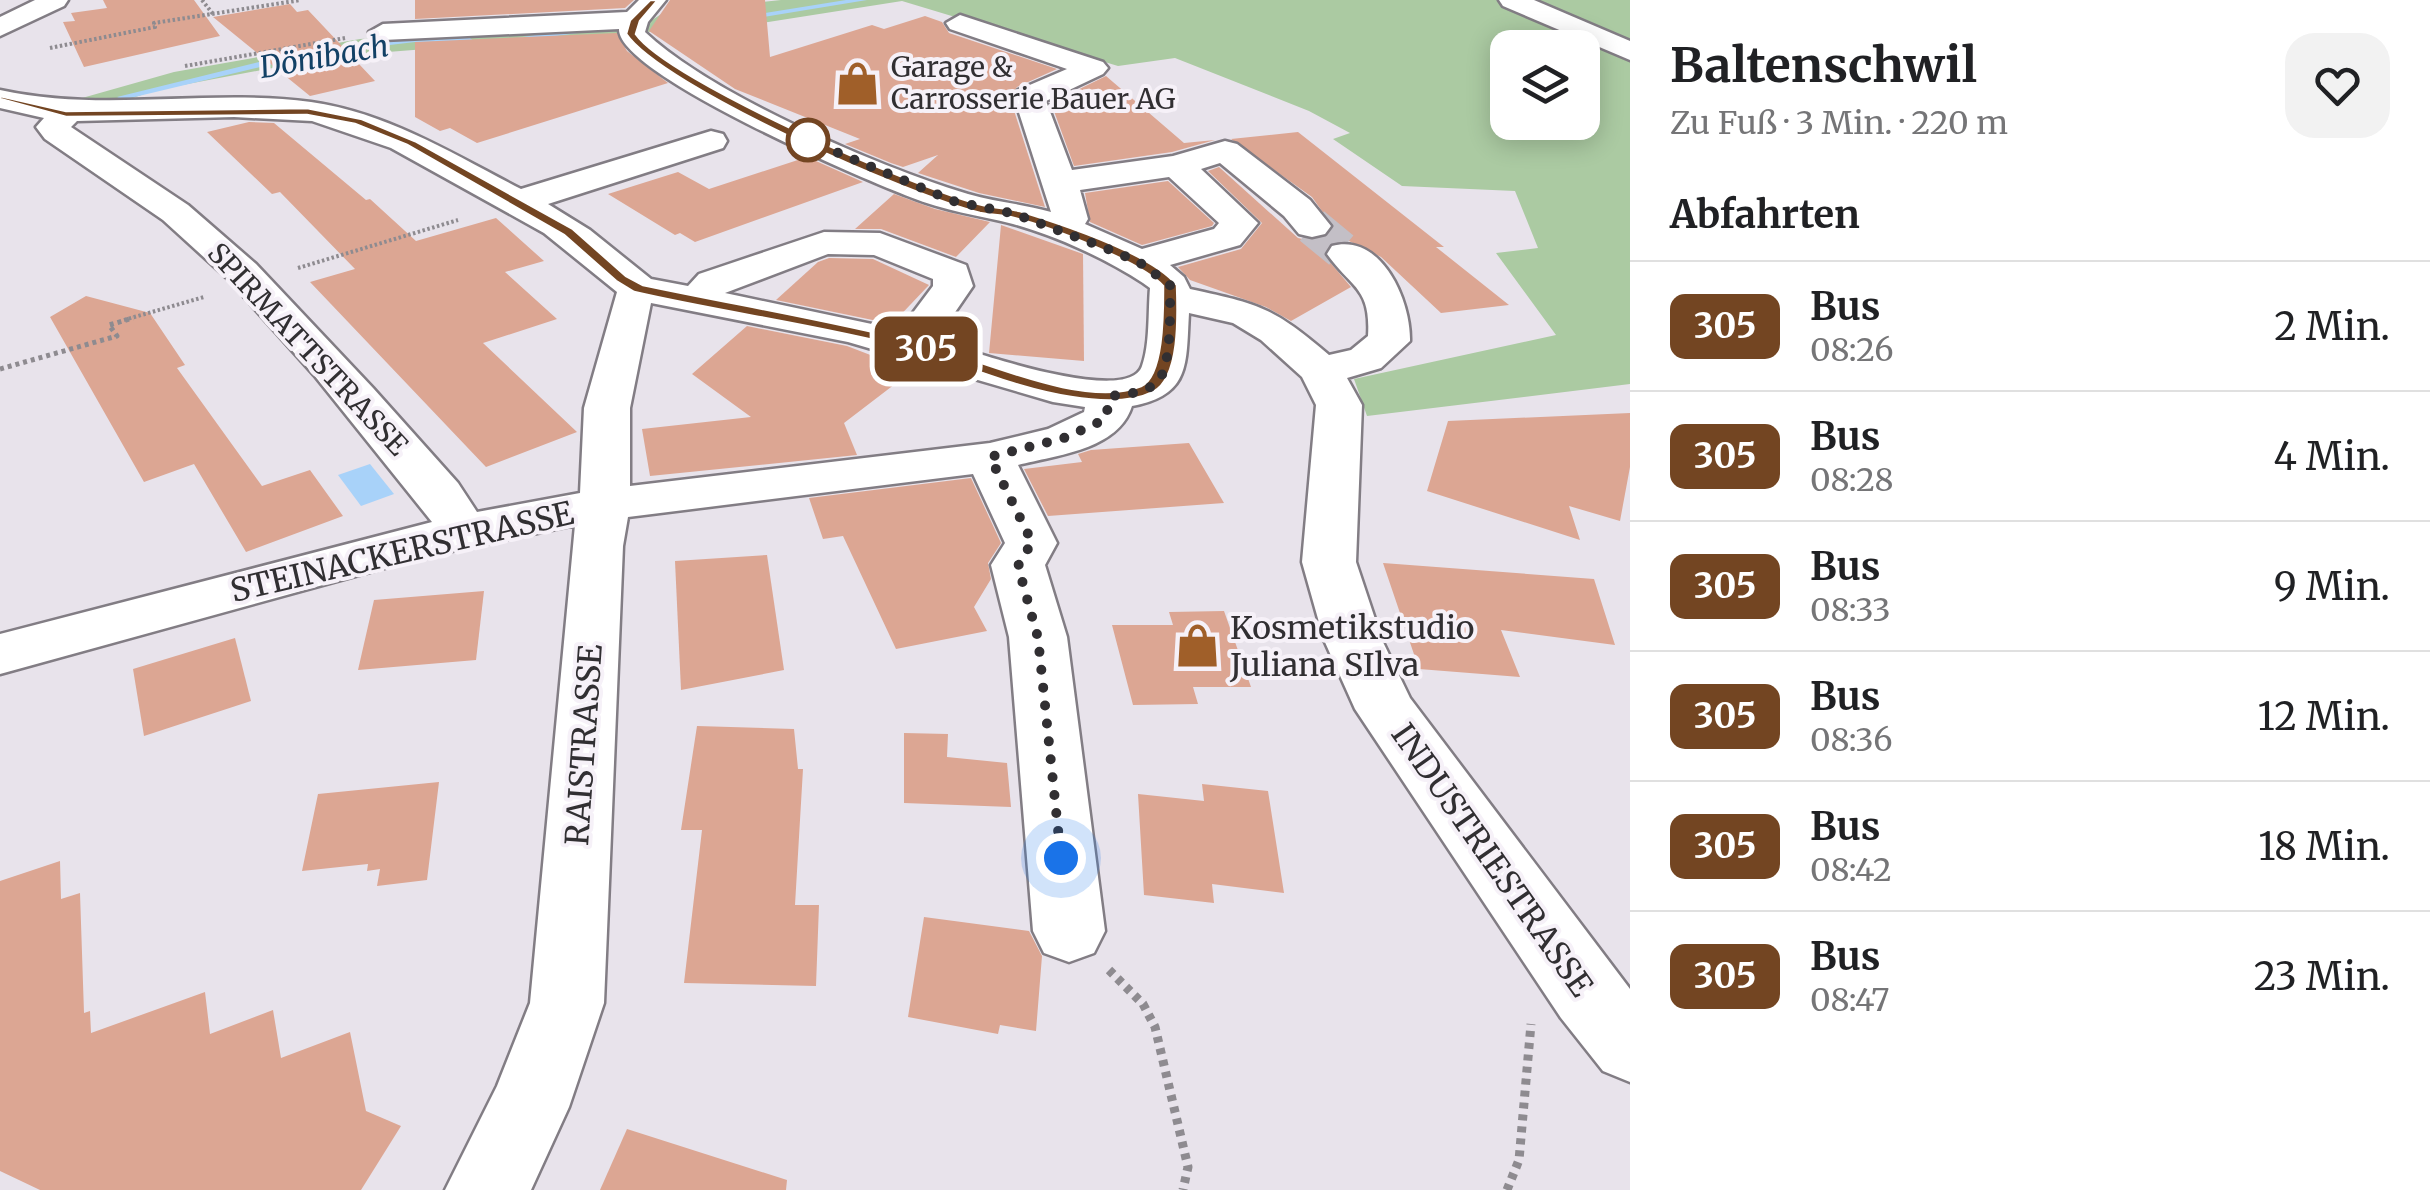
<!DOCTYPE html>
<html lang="de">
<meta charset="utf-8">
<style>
:root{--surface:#fff;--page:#f2f2f2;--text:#202124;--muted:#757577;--line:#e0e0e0}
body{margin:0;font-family:Merriweather,serif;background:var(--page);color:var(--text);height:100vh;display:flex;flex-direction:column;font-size:38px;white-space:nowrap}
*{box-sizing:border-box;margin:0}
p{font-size:32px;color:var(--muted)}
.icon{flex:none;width:55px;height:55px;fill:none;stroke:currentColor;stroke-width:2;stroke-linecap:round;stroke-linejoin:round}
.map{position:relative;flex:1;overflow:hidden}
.sheet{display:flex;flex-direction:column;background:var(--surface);width:800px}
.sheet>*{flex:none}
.badge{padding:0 20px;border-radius:15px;font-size:35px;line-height:65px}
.buttons{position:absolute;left:1490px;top:30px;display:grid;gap:20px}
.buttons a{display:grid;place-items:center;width:110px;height:110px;border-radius:20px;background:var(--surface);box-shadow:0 5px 25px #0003;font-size:50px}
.you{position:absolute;width:50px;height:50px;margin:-25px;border:8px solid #fff;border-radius:50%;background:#1a73e8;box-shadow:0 0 0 15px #1a73e833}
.map>.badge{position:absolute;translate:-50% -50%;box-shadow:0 0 0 5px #fff}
h2{padding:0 40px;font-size:38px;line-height:90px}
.round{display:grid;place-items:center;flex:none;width:105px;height:105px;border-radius:30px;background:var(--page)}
.overview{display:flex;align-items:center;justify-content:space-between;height:170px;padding:0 40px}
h1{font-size:48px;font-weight:700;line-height:75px}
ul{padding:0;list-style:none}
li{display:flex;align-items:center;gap:30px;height:130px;padding:0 40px;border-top:2px solid var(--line)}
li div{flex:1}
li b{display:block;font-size:38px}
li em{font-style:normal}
li .badge{min-width:110px;font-weight:700;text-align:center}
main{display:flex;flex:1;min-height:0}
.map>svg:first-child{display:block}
</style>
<main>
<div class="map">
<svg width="1630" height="1190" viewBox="0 0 1630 1190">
<rect width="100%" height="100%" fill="#e8e3eb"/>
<path fill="#abcaa2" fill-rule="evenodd" d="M781,0H1630V384L1367,416L1354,379L1556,335L1496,253L1538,248L1515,191L1402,186L1333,139L1350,133L1309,111L1175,58L1118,66L902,1L762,23L336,56L156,90L109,106L75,100L174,72L360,39L652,20L663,13ZM1508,48H1582V122H1508Z"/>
<path fill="#a8d2f9" d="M370,464L394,494L361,506L338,475Z"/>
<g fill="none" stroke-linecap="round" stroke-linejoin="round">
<g fill="#a8d2f9" fill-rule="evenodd">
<path d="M846,0H867L745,20L741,17Z"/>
<path d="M589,26L592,31L521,41L517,38Z"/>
<path d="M415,36L470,38L474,41L470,44L415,42L322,53L317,50Z"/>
<path d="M291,54L294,55V59L122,100L117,97Z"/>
</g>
</g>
<g fill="#dca693">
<path d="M103,0H194L220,36L84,67L63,22L75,21L71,13L107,8Z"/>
<path d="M415,0H634L625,8L415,19Z"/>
<path d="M670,0H765L770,57L872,25L884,29L925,16L942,22L949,33L1057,69L1017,87L1010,98L1045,207L979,193L918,173L938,155L903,167L891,163L845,144L860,139L735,89L649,31Z"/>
<path d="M290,4L297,12L308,10L375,81L310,96L213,17Z"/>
<path d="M617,33L627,51L668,83L477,143L450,128L440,131L415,117V42Z"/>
<path d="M1106,76L1184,143L1215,140L1172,152L1074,166L1051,103Z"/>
<path d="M249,122L274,123L366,200L370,199L416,241L496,218L544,261L505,272L557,319L483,343L577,432L486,467L310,282L355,269L280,192L272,194L207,132Z"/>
<path d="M1298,132L1444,247H1436L1509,305L1441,313L1381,257L1349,241L1332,242L1323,254L1351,287L1291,321L1266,307L1190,280L1178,267L1241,249L1262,223L1208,171L1219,167L1298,238L1311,241L1326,238L1334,228L1312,197L1231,139Z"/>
<path d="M807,157L863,182L695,242L680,233L675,235L608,194L678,172L709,189Z"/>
<path d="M1168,181L1214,223L1212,226L1142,245L1090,222L1085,193Z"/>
<path d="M894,194L935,209L990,222L956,257L881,229H855Z"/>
<path d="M1001,225L1083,254L1084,361L989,353Z"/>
<path d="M829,258L873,259L929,285L892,324L776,300L818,262Z"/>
<path d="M86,296L150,313L185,365L177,368L262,486L310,470L343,516L246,552L194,464L144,482L50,317Z"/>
<path d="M747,326L847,346L912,371L844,423L857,455L650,476L642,429L751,417L692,374Z"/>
<path d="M1630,413V467L1620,521L1569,506L1580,540L1427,491L1448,421Z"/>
<path d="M1189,443L1224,503L1048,516L1024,469L1082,462L1078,454L1091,450Z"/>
<path d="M971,478L1001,543L988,563L991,579L974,607L987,631L896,649L843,536L823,539L809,498Z"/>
<path d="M767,555L784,670L681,690L675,561Z"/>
<path d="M1383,563L1594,579L1615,645L1501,630L1520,677L1419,669Z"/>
<path d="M484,591L476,660L358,670L374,600Z"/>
<path d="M1224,611L1251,687H1193L1198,704L1133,705L1112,625H1173L1169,612Z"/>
<path d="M235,638L251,701L144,736L133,669Z"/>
<path d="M697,726L794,729L798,769H803L795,905H819L816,986L684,983L702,830H681Z"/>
<path d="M904,733L948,734L947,757L1007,763L1011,807L904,803Z"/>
<path d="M439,782L427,880L377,886L380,869L367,871L368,864L302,871L318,794Z"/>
<path d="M1202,784L1268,791L1284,893L1212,884L1214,903L1144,895L1138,794L1204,801Z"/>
<path d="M60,861L61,899L80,893L84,1013L90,1011L91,1033L205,992L210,1034L273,1010L281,1058L350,1032L366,1111L401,1126L361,1190H40L0,1171V881Z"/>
<path d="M924,917L1029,931L1042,956L1036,1031L1000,1025L998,1034L908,1017Z"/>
<path d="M627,1129L787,1180L786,1190H600Z"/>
</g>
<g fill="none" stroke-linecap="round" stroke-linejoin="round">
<path stroke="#c3bfc6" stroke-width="38" stroke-dasharray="38 19" stroke-linecap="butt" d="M1312,226L1346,254"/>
<defs>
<g id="minor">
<path d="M35,0H68L64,6L0,36V17Z"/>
<path d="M639,0H666L648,22L645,32C712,95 879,167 968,194C995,202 1023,204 1051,212L1014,97L1018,90L1067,69L950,29L946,23L960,15L1103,62L1108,68L1103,74L1046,101L1072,170L1173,156L1225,141L1237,144L1310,200L1331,226L1325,234L1312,237L1299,234L1284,216L1220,163L1201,169L1258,223L1240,245L1170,265L1184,277L1190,289C1260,304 1274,308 1329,355L1351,350L1368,336C1371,287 1351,288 1327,254L1332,246C1382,233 1411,301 1410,341L1381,368L1347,378L1362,405L1356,562L1382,640L1410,698L1630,989V1082L1603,1071L1561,1018L1355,709L1324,640L1302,562L1316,405L1302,377L1261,340L1233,323L1189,313C1186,364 1191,395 1132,406C1118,450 1057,455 1018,465L1057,543L1045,565L1067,637L1105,931L1094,953L1069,962L1044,953L1033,931L1009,637L991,565L1005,543L973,474L628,517L623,546L604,1003L569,1107L531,1190H445L497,1086L530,1003L575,525L428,556L0,674V634L432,522L314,375L229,280L163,220L45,139L36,127L44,118L0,108V90C104,113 207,88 311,102C388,113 453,154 521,189L711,131L723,134L727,141L723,148L548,204L590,230L651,279L688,286L699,274L824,232L880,233L966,265L973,286L936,340C968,350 1128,407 1142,366C1150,344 1148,312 1150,288L1143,283C1105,258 1056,236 1013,224C978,215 944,211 910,197C865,180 617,74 619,29L383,40L369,32L383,24L627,12ZM234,117L312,121L391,148L544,233L617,292L584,408L580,493L477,512L458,483L373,388L256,264L188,205L71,127L77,121ZM1169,177L1219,223L1214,229L1142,249L1085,224L1088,219L1080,190ZM828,254L874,255L933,279V286L900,330L725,293ZM651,303L848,342L1053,402L1085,407L1084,412L1048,429L990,443L630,486V408Z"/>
<path d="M1499,0H1534L1630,41V60L1503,6Z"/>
</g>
</defs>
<use href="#minor" stroke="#827d84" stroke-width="5"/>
<g stroke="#8e8b90" stroke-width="4" stroke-dasharray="2.5 2.5" stroke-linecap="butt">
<path d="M202,0L213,14"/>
<path d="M50,48L155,27L154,23L301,0"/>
<path d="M185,66L345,38"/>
<path d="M298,268L458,220"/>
<path d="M124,320L204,297"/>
</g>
<path stroke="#8e8b90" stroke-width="5" stroke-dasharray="4 4" stroke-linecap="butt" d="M0,369L117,336L109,325L133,318"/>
<g stroke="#8e8b90" stroke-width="9" stroke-dasharray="6 6" stroke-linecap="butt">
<path d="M1109,970L1143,1004L1155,1027L1188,1167L1183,1190"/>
<path d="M1507,1190L1519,1160L1531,1024"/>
</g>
<use href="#minor" fill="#fff" fill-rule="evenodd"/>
</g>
<path fill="#734522" stroke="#fff" stroke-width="2.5" d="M650,0H658L640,21L636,34C669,81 920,190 983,205C995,208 1008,208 1020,211C1062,224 1151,253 1177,285C1178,312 1181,378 1153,392C1129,404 1096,401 1071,397C1016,389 963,364 910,349C819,325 725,313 634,292L616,281L564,235L407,145L355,124L307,115L66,117L0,99V96L66,111L307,108L362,119L415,141L573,229L626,276L643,285C733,304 823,319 912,341C973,355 1081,410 1141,386C1164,376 1163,309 1163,286C1140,261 1045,225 1010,217C1000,215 990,215 980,213C912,197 662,87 626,34L630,20Z"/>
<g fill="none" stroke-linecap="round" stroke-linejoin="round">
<path stroke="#312f32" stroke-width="10" stroke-dasharray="0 18" d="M808,140L798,136L953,201L1015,214L1108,249L1139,262L1170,285C1170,307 1172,366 1158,381C1147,393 1127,394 1112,396L1104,420L1064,438L990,457L1032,542L1018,566L1038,638L1061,858"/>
</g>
<defs>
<symbol id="shop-bare" viewBox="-9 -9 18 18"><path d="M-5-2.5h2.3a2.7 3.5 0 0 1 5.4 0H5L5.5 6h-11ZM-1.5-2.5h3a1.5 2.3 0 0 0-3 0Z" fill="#a05f29" stroke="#f6f1f8" stroke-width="2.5" paint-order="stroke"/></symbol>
</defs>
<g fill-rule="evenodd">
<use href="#shop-bare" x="826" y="52" width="63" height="63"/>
<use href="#shop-bare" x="1166" y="614" width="63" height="63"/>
</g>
<circle fill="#fff" stroke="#734522" stroke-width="5" cx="808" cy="140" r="20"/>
<g text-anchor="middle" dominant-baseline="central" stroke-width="8" stroke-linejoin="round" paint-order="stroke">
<g font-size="28" fill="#312f32" stroke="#f6f1f8" text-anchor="start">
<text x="891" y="67">Garage &amp;<tspan x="891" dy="32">Carrosserie Bauer AG</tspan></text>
</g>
<g font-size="28" fill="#312f32" stroke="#f6f1f8">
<text transform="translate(308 349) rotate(47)">SPIRMATTSTRASSE</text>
</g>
<g font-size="30" font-style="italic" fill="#134166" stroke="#f6f1f8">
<text transform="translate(324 56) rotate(-10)">Dönibach</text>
</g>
<g font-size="32" fill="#312f32" stroke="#f6f1f8">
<text transform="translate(402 552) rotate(-13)">STEINACKERSTRASSE</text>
<text transform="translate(584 745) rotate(-86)">RAISTRASSE</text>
<text transform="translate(1492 860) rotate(55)">INDUSTRIESTRASSE</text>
</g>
<g font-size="32" fill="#312f32" stroke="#f6f1f8" text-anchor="start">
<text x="1230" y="628">Kosmetikstudio<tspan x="1230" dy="37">Juliana SIlva</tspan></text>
</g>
</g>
</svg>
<div class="buttons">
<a><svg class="icon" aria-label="layers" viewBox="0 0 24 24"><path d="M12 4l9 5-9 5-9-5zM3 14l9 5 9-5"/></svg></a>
</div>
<div class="you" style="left:1061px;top:858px"></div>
<b class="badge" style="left:926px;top:349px;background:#734522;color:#fff">305</b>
</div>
<section class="sheet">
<div class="overview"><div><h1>Baltenschwil</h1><p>Zu Fuß · 3 Min. · 220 m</p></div><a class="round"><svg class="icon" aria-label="heart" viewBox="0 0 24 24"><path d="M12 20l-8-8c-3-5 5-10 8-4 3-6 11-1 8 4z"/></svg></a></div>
<h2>Abfahrten</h2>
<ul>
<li><span class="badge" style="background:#734522;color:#fff">305</span><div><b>Bus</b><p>08:26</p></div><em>2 Min.</em></li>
<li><span class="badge" style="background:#734522;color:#fff">305</span><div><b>Bus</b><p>08:28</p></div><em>4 Min.</em></li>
<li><span class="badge" style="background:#734522;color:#fff">305</span><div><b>Bus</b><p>08:33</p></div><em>9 Min.</em></li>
<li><span class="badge" style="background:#734522;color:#fff">305</span><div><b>Bus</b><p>08:36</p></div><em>12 Min.</em></li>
<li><span class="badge" style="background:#734522;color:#fff">305</span><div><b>Bus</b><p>08:42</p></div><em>18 Min.</em></li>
<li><span class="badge" style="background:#734522;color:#fff">305</span><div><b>Bus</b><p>08:47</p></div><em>23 Min.</em></li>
</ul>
</section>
</main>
